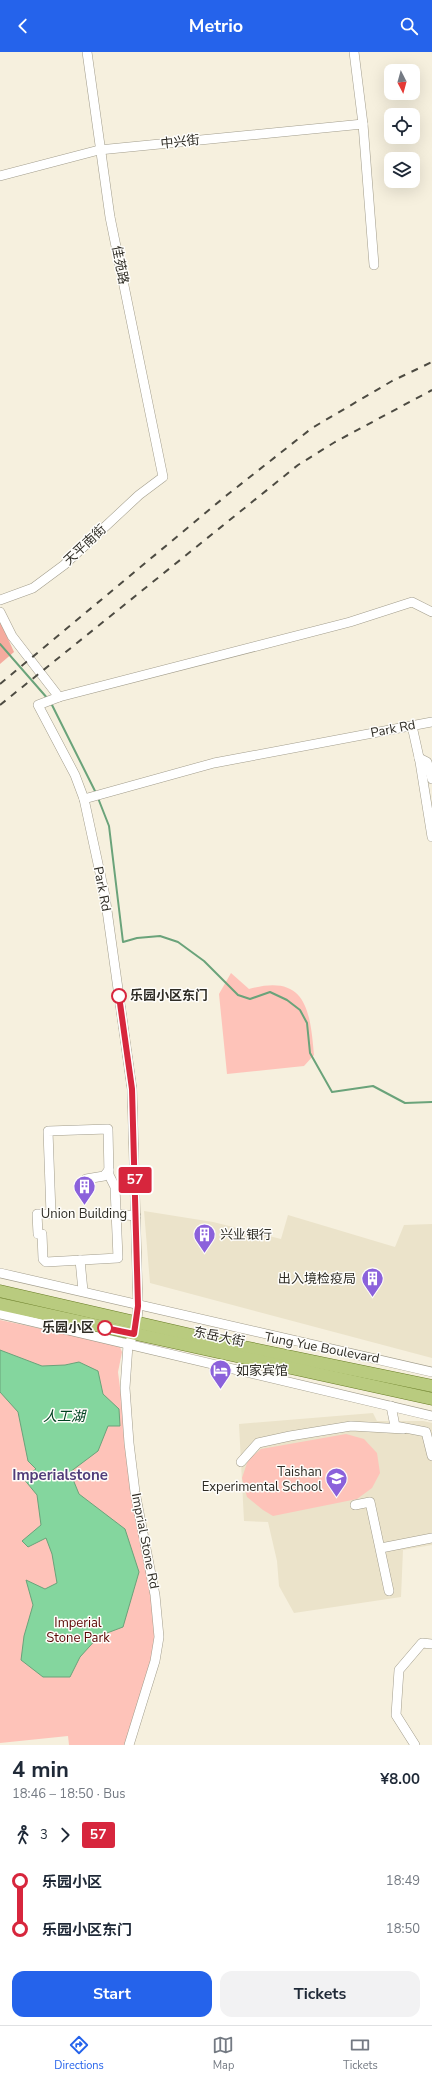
<!DOCTYPE html>
<meta charset="utf-8">
<style>
:root{--surface:#fff;--page:#f2f2f3;--text:#1f2937;--muted:#747a83;--line:#e0e1e3;--accent:#2563eb}
body{margin:0;font-family:"Nunito Sans","Noto Sans SC",sans-serif;background:var(--page);color:var(--text);height:100vh;display:flex;flex-direction:column;font-size:15px;white-space:nowrap}
*{box-sizing:border-box;margin:0}
p{font-size:13px;color:var(--muted)}
.icon{flex:none;width:22px;height:22px;fill:none;stroke:currentColor;stroke-width:2;stroke-linecap:round;stroke-linejoin:round}
.map{position:relative;height:1693px;overflow:hidden}
.panel{display:flex;flex-direction:column;background:var(--surface);flex:1}
.panel>*{flex:none}
.badge{padding:0 8px;border-radius:3px;font-size:14px;line-height:26px}
.needle{width:26px;rotate:174deg}
.tools{position:absolute;left:384px;top:12px;display:grid;gap:8px}
.tools a{display:grid;place-items:center;width:36px;height:36px;border-radius:8px;background:var(--surface);box-shadow:0 4px 16px #0002;font-size:20px}
.map>.badge{position:absolute;translate:-50% -50%;box-shadow:0 0 0 2px #fff}
.legs{display:flex;align-items:center;gap:6px;height:44px;padding:0 12px;font-size:13px}
.legs p{margin-inline-start:auto}
.overview{display:flex;align-items:center;justify-content:space-between;height:68px;padding:0 12px}
h1{font-size:22px;font-weight:700;line-height:30px}
.primary-button{display:flex;gap:8px;margin-top:auto;padding:8px 12px}
.primary-button a{flex:1;height:46px;border-radius:12px;background:var(--accent);color:#fff;font-size:16px;font-weight:700;line-height:46px;text-align:center}
.primary-button a+a{background:var(--page);color:var(--text)}
ul{padding:0 12px;list-style:none}
li{display:flex;align-items:center;gap:14px;height:48px;font-size:15px}
li i{display:grid;place-items:center;width:6px;height:100%;margin:0 5px;background:currentColor}
li i::after{content:'';width:10px;height:10px;margin:-5px;border:3px solid;border-radius:50%;background:var(--surface)}
li p{margin-inline-start:auto}
li:first-child i{background:linear-gradient(#0000 50%,currentColor 0)}
li:last-child i{background:linear-gradient(currentColor 50%,#0000 0)}
header{display:flex;justify-content:space-between;align-items:center;height:52px;padding:0 12px;background:var(--accent);color:#fff;font-size:18px;font-weight:700}
.dock{display:flex;justify-content:space-around;align-items:center;height:56px;border-top:1px solid var(--line);background:var(--surface);font-size:11px;color:var(--muted)}
.dock a{display:grid;justify-items:center;gap:2px}
.dock .current{color:var(--accent)}
.map>svg:first-child{display:block}
</style>
<header><svg class="icon" aria-label="back" viewBox="0 0 24 24"><path d="M15 5l-7 7 7 7"/></svg>Metrio<svg class="icon" aria-label="search" viewBox="0 0 24 24"><circle cx="10" cy="10" r="6"/><path d="M15 15l6 6"/></svg></header>
<div class="map">
<svg width="432" height="1693" viewBox="0 0 432 1693">
<rect width="100%" height="100%" fill="#f6f0de"/>
<g fill="#ebe3ca">
<path d="M144,1159L213,1170L281,1187L288,1163L395,1195L404,1173L432,1172V1306L150,1231Z"/>
<path d="M373,1361L377,1369H423L432,1371V1493L403,1498L401,1545L294,1561L279,1534L277,1509L268,1470L244,1469L239,1372Z"/>
</g>
<g fill="#fec3b9">
<path d="M231,921L249,937C306,921 310,958 314,1003L304,1014L227,1022L219,942Z"/>
<path d="M0,1268L119,1293L122,1300L118,1320L131,1421L155,1561L157,1593L131,1693H69L68,1684L0,1691Z"/>
<path d="M346,1382L364,1387L377,1401L380,1421L372,1436L357,1447L273,1464L263,1458L247,1445L242,1426L248,1408L261,1397Z"/>
</g>
<path fill="#f5ab9e" d="M0,569L14,600L0,612Z"/>
<path fill="#84d69e" stroke="#6aa37a" d="M0,1298L42,1314L65,1313L79,1310L98,1319L103,1342L119,1357L120,1374H108L98,1399L70,1420L79,1442L125,1477L139,1520L123,1575L99,1584L80,1605L70,1625H43L21,1608L24,1584L33,1553L26,1528L45,1537L57,1531L52,1502L46,1486L28,1495L22,1489L41,1473L37,1443L23,1426L36,1417L28,1409L18,1360L0,1340Z"/>
<g fill="none" stroke-linecap="round" stroke-linejoin="round">
<g stroke="#6aa37a" stroke-width="2">
<path d="M0,592L48,647"/>
<path d="M51,651L96,741"/>
<path d="M98,746L109,774L123,890L137,886L160,884L178,890L204,909L238,943L250,947L270,940L287,948L300,958L307,971L310,1001L332,1040L373,1034L405,1051L432,1050"/>
</g>
<defs>
<g id="minor">
<path d="M354,0L363,72L374,213"/>
<path d="M0,124L99,98L363,72"/>
<path d="M0,548L33,536L64,513L139,443L163,425L110,165L87,0"/>
<path d="M0,560L12,584L59,645"/>
<path d="M412,674L420,710L432,785"/>
<path d="M419,706L427,710L432,727"/>
<path d="M84,747L75,723L38,653L59,645L350,570L412,550L432,560"/>
<path d="M108,1077L109,1123L115,1135L118,1206L46,1210L43,1207L42,1182H38L37,1162H51L48,1079Z"/>
<path d="M86,1127L104,1124L109,1118"/>
<path d="M116,1162L136,1164"/>
<path d="M80,1208L83,1239"/>
<path d="M0,1221L432,1320"/>
<path d="M0,1262L432,1364"/>
<path d="M391,1354L395,1374L426,1380L432,1404"/>
<path d="M241,1410L258,1391L290,1384L351,1374L404,1377"/>
<path d="M355,1453L370,1450L389,1539"/>
<path d="M381,1496L432,1486"/>
<path d="M129,1693L155,1609L159,1585L155,1543L135,1440L129,1391L125,1336L128,1293L134,1282L137,1270L138,1254L132,1037L105,844L84,747L214,711L432,670"/>
<path d="M415,1693L396,1663L399,1618L422,1591L432,1592"/>
</g>
<g id="major">
<path d="M0,1239L244,1295L432,1334"/>
<path d="M0,1252L432,1347"/>
</g>
</defs>
<use href="#minor" stroke="#a29d8c" stroke-width="10"/>
<use href="#major" stroke="#6a7d28" stroke-width="13"/>
<use href="#minor" stroke="#fff" stroke-width="9"/>
<use href="#major" stroke="#b9cb7f" stroke-width="12"/>
<g stroke="#4d4b42" stroke-width="2" stroke-dasharray="7 7" stroke-linecap="butt">
<path d="M0,632L227,443L312,376L392,329L432,310"/>
<path d="M0,653L298,413L335,390L432,338"/>
</g>
</g>
<g fill="none" stroke-linecap="round" stroke-linejoin="round">
<defs>
<path id="line-1" d="M105,1276L134,1282L138,1254L132,1037L119,944"/>
</defs>
<use href="#line-1" stroke="#fff" stroke-width="9"/>
<use href="#line-1" stroke="#d7263d" stroke-width="6"/>
</g>
<defs>
<symbol id="building-pin" viewBox="-11 -11 22 30"><path d="M0 17L-7.5 6A9.5 9.5 0 1 1 7.5 6Z" fill="#8b61db" stroke="#fefdfa"/><path d="M-4-6H4V6H1V3H-1V6H-4ZM-2.5-4.3h1.7v1.8h-1.7ZM.8-4.3h1.7v1.8H.8ZM-2.5-1h1.7V.8h-1.7ZM.8-1h1.7V.8H.8Z" fill="#fff"/></symbol>
<symbol id="hotel-pin" viewBox="-11 -11 22 30"><path d="M0 17L-7.5 6A9.5 9.5 0 1 1 7.5 6Z" fill="#8b61db" stroke="#fefdfa"/><path d="M-6-4.5h1.5V1H6V5H4.5V3h-9V5H-6ZM-4 0a1.8 1.8 0 1 1 3.6 0ZM.5 0V-2.5h3Q6-2.5 6 0Z" fill="#fff"/></symbol>
<symbol id="school-pin" viewBox="-11 -11 22 30"><path d="M0 17L-7.5 6A9.5 9.5 0 1 1 7.5 6Z" fill="#8b61db" stroke="#fefdfa"/><path d="M0-5L7-2L0 1L-7-2ZM-4 1L0 2.5L4 1V4Q0 6-4 4Z" fill="#fff"/></symbol>
</defs>
<g fill-rule="evenodd">
<use href="#building-pin" x="72" y="1122" width="25" height="34"/>
<use href="#building-pin" x="192" y="1170" width="25" height="34"/>
<use href="#building-pin" x="360" y="1214" width="25" height="34"/>
<use href="#hotel-pin" x="208" y="1306" width="25" height="34"/>
<use href="#school-pin" x="324" y="1414" width="25" height="34"/>
</g>
<g fill="#fff" stroke="#d7263d" stroke-width="2">
<circle cx="119" cy="944" r="7"/>
<circle cx="105" cy="1276" r="7"/>
</g>
<g text-anchor="middle" dominant-baseline="central" stroke-width="3" stroke-linejoin="round" paint-order="stroke">
<g font-size="13" fill="#2e2c25" stroke="#fefdfa">
<text transform="translate(180 90) rotate(-6)">中兴街</text>
<text transform="translate(120 213) rotate(79)">佳苑路</text>
<text transform="translate(85 493) rotate(-43)">天平南街</text>
<text transform="translate(393 677) rotate(-11)">Park Rd</text>
<text transform="translate(102 837) rotate(79)">Park Rd</text>
<text transform="translate(219 1285) rotate(12)">东岳大街</text>
<text transform="translate(322 1296) rotate(11)">Tung Yue Boulevard</text>
<text transform="translate(145 1489) rotate(79)">Imprial Stone Rd</text>
</g>
<g font-size="13" font-weight="bold" fill="#2e2c25" stroke="#fefdfa" text-anchor="start">
<text x="130" y="944">乐园小区东门</text>
<text x="94" y="1276" text-anchor="end">乐园小区</text>
</g>
<g font-size="13" fill="#2e2c25" stroke="#fefdfa" text-anchor="start">
<text x="84" y="1162" text-anchor="middle">Union Building</text>
<text x="220" y="1183">兴业银行</text>
<text x="356" y="1227" text-anchor="end">出入境检疫局</text>
<text x="236" y="1319">如家宾馆</text>
<text x="322" y="1420" text-anchor="end">Taishan<tspan x="322" dy="15">Experimental School</tspan></text>
</g>
<g font-size="13" fill="#5a0704" stroke="#fefdfa">
<text x="78" y="1571">Imperial<tspan x="78" dy="15">Stone Park</tspan></text>
</g>
<g font-size="14" font-style="italic" fill="#004220" stroke="#fefdfa">
<text x="64" y="1364">人工湖</text>
</g>
<g font-size="15" font-weight="bold" fill="#513d7a" stroke="#fefdfa">
<text x="60" y="1423">Imperialstone</text>
</g>
</g>
</svg>
<div class="tools">
<a><svg class="needle" viewBox="-14 -14 28 28"><path d="M0-13l5 13h-10z" fill="#e53935"/><path d="M0 13l5-13h-10z" fill="#747a83"/></svg></a>
<a><svg class="icon" aria-label="locate" viewBox="0 0 24 24"><circle cx="12" cy="12" r="6"/><path d="M12 2v4M12 18v4M2 12h4M18 12h4"/></svg></a>
<a><svg class="icon" aria-label="layers" viewBox="0 0 24 24"><path d="M12 4l9 5-9 5-9-5zM3 14l9 5 9-5"/></svg></a>
</div>
<b class="badge" style="left:135px;top:1128px;background:#d7263d;color:#fff">57</b>
</div>
<section class="panel">
<div class="overview"><div><h1>4 min</h1><p>18:46 – 18:50 · Bus</p></div><b>¥8.00</b></div>
<div class="legs"><svg class="icon" aria-label="walk" viewBox="0 0 24 24"><circle cx="13" cy="4" r="2"/><path d="M13 8l-2 6 4 7M11 14l-3 7M7 12l3-4h3l4 4"/></svg>3<svg class="icon" aria-label="forward" viewBox="0 0 24 24"><path d="M9 5l7 7-7 7"/></svg><b class="badge" style="background:#d7263d;color:#fff">57</b></div>
<ul>
<li><i style="color:#d7263d"></i><b>乐园小区</b><p>18:49</p></li>
<li><i style="color:#d7263d"></i><b>乐园小区东门</b><p>18:50</p></li>
</ul>
<div class="primary-button"><a>Start</a><a>Tickets</a></div>
</section>
<nav class="dock">
<a class="current"><svg class="icon" aria-label="directions" viewBox="0 0 24 24"><path d="M12 3l9 9-9 9-9-9zM9 14v-3h6M13 9l2 2-2 2"/></svg>Directions</a>
<a><svg class="icon" aria-label="map" viewBox="0 0 24 24"><path d="M3 6l6-2 6 2 6-2v14l-6 2-6-2-6 2zM9 4v14M15 6v14"/></svg>Map</a>
<a><svg class="icon" aria-label="tickets" viewBox="0 0 24 24"><path d="M3 7h18v10H3zM15 7v10"/></svg>Tickets</a>
</nav>
